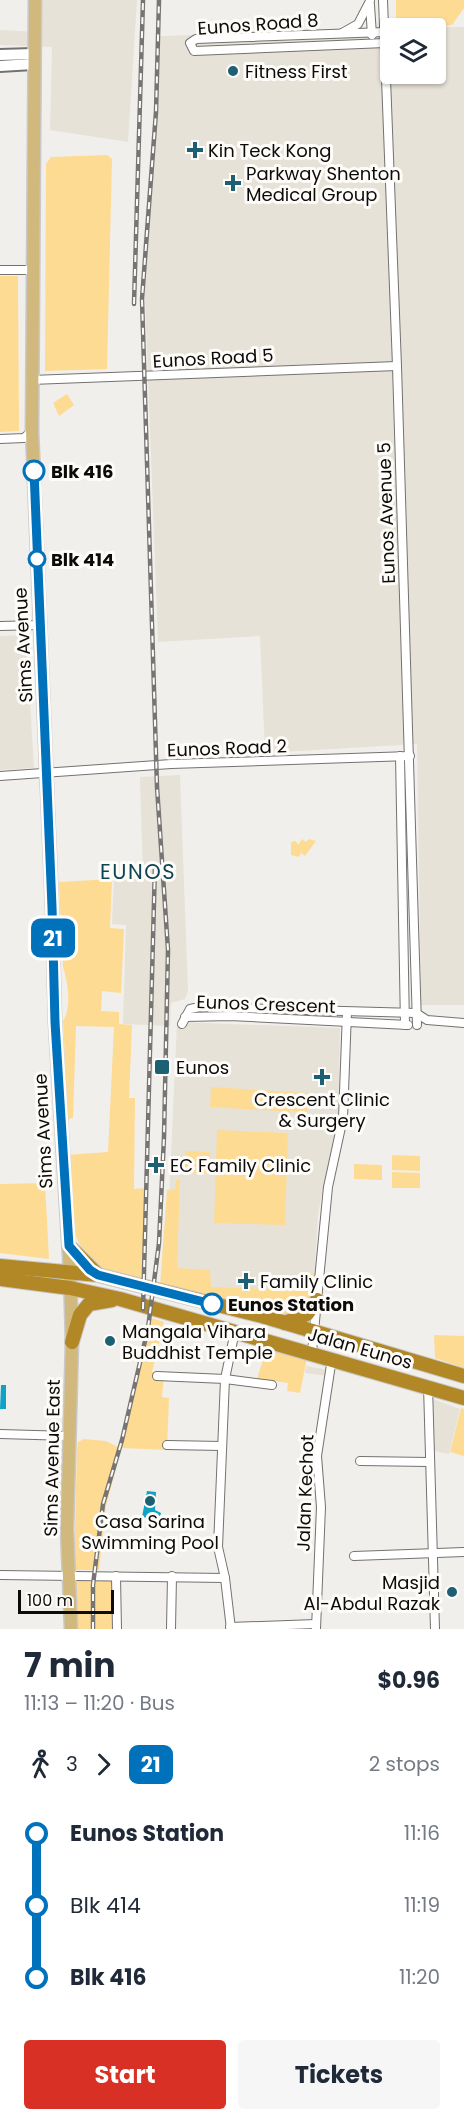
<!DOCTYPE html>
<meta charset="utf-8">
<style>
:root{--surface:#fff;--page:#f6f6f7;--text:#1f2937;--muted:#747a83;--accent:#d93025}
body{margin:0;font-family:Poppins,sans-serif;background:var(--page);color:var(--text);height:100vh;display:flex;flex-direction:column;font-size:22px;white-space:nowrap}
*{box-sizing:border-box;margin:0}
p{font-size:20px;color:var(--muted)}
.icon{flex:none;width:33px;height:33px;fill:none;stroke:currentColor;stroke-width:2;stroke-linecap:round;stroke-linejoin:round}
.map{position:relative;height:1629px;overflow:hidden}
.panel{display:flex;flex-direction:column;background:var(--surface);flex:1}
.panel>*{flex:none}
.badge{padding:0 12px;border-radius:9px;font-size:21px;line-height:39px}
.tools{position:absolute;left:380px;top:18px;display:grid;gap:12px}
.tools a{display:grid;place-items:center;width:66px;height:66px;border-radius:6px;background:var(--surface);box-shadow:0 2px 4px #0004;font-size:30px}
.scale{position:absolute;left:18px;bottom:15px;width:96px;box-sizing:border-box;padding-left:6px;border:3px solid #0c0b0a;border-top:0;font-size:16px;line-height:21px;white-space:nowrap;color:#0c0b0a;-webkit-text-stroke:4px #fefcf9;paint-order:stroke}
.map>.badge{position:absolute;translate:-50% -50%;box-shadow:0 0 0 3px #fff}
.legs{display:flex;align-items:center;gap:9px;height:66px;padding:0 24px;font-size:20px}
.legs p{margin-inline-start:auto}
.summary{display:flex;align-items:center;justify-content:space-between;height:102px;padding:0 24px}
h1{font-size:33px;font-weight:700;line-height:45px}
.action{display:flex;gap:12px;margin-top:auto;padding:12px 24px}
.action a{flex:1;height:69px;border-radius:6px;background:var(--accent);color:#fff;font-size:24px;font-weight:700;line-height:69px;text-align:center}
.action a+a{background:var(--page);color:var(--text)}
ul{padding:0 24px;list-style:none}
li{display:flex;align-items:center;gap:21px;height:72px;font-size:22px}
li i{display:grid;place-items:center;width:9px;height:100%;margin:0 8px;background:currentColor}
li i::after{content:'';width:15px;height:15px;margin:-8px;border:4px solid;border-radius:50%;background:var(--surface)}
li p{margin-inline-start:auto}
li:first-child i{background:linear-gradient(#0000 50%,currentColor 0)}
li:last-child i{background:linear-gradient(currentColor 50%,#0000 0)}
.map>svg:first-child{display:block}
</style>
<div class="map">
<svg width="464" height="1629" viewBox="0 0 464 1629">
<rect width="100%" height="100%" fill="#f1efeb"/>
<g fill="#e7e2d7">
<path d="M40,0H137L128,142L50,130L52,47L0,45V30L38,32Z"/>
<path d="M464,27V1005H421L417,744L265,753L260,636L158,642L143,246L160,36L390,29V74H435V28H417Z"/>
<path d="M26,635L34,768L0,770V636Z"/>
<path d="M180,775L188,991L185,999L171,1003L170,1026L123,1024L126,925L112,924L114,879L143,878L140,777Z"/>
<path d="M177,1022L340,1028L338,1116L318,1214L313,1302L165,1288Z"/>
<path d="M306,1366L328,1370L327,1376L305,1373Z"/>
<path d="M433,1399L460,1409L449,1454L434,1451Z"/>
</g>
<g fill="#fedb93">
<path d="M396,0H464V8L452,25L396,27Z"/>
<path d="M107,155L112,159L107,369L45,371L46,164L51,157Z"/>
<path d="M0,276H18L19,431L0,432Z"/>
<path d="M67,394L74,405L59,416L53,403Z"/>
<path d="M302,839L306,842L309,839L316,841L305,856L301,853L299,857L291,855V842L296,841L298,845Z"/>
<path d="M112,879L110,928L124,929L121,993L102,991L101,1011L119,1012V1024L132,1025L129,1098H135L134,1189L147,1188L141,1283C65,1265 70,1222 66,1155L108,1152L114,1027L76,1026L73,1118L68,1119L63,1021C72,1007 68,983 63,967L59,882Z"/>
<path d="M211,1087L308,1093L307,1112L290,1111L289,1124L279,1123V1111L210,1107Z"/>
<path d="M217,1130L288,1133L285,1225L214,1223Z"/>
<path d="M186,1151L210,1152L209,1173H185Z"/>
<path d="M392,1155L420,1156V1171L392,1170Z"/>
<path d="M354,1164L382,1165V1180L354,1179Z"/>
<path d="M392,1172L420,1173V1188H392Z"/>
<path d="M176,1180H180L177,1268L210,1270L211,1287L302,1290L304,1273L315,1274C313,1305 316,1304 287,1318L160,1286L167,1190L175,1189Z"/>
<path d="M45,1183L49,1259L0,1253V1184Z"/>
<path d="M151,1318L164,1322L152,1372L164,1374L162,1397L169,1398L167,1450L121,1448Z"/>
<path d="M434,1335L464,1336V1368L435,1358Z"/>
<path d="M267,1347L307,1358L300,1393L287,1391L288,1383L274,1381L273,1385L256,1382Z"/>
<path d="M461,1408L464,1409V1456L450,1452Z"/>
<path d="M84,1439L106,1441L118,1447L119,1457L106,1506L99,1570H74L77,1448L78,1442Z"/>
<path d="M113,1578L114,1629H75L73,1579Z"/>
</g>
<g fill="#0fa2c7">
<path d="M1,1385H6V1409H0Z"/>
<path d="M147,1491L156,1492L155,1510L161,1513L159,1520L142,1517Z"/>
</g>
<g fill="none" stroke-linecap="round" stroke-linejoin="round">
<defs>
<g id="street">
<path d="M383,0L397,366L417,1025"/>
<path d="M370,5L372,35"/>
<path d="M385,32L196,39L190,43L194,51L385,43"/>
<path d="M342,33L358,24L370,1"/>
<path d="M0,270H32"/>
<path d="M31,380L397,366"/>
<path d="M0,439L24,438L32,431"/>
<path d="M0,626L40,625"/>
<path d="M400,756L405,1025"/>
<path d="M0,776L171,764L410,756"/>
<path d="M185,1017L230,1016L408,1025"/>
<path d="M182,1024L190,1009L200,1007L416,1013L427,1020L464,1023"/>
<path d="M312,1352L328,1187L343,1118L347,1012"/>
<path d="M157,1376L225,1379L272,1385"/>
<path d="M428,1386L435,1629"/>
<path d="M0,1434L70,1436"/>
<path d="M167,1445L222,1446"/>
<path d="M360,1461L429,1462"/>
<path d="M354,1556L464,1552"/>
<path d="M0,1575L225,1578"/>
<path d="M116,1576L117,1629"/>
<path d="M230,1627L316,1624"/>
<path d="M171,1629L172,1576"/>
<path d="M231,1629L225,1578L218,1547L225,1379L235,1331"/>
<path d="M316,1629L321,1507L317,1456L332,1358"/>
</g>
<g id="secondary">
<path d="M0,55L33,54"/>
<path d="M0,66L33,64"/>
</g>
<path id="primary" d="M35,0L32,431L52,907L55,1022L70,1272L72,1342L67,1529L71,1629"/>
<g id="highway">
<path d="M69,1246L97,1274"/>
<path d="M0,1266L98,1275L262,1316L464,1376"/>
<path d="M0,1279L70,1288L120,1299L464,1398"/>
<path d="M285,1323L307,1314L317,1300"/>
<path d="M72,1342L80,1315L89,1304L112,1300"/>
</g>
</defs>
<use href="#street" stroke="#74726f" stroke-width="10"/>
<use href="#secondary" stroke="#74726f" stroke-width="14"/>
<use href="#primary" stroke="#cac9c9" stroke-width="15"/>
<use href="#highway" stroke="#cac9c9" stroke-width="16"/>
<use href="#street" stroke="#fff" stroke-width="8"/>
<use href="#secondary" stroke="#fff" stroke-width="10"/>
<use href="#primary" stroke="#d1b87d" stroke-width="12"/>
<use href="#highway" stroke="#b28826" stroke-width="14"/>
<defs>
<g id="rail">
<path d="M134,304L143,0"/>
<path d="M143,1309L155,865"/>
<path d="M93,1629V1585L103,1504L122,1440L148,1328L159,1243L164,1137L168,950L157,787L142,299L156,112L159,0"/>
</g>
</defs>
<use href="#rail" stroke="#767573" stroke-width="4.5"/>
<use href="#rail" stroke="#fefcf9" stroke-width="2" stroke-dasharray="7" stroke-linecap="butt"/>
</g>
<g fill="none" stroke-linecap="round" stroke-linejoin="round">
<defs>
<path id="line-1" d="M34,471L52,907L55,1022L69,1246L90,1270L98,1275L212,1304"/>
</defs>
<use href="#line-1" stroke="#fff" stroke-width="14"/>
<use href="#line-1" stroke="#0072bc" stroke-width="9"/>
</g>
<g fill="#1d5f73" stroke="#fefcf9" stroke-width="2">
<circle cx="233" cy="71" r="6"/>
<path d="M192 141h6v6h6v6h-6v6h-6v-6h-6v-6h6z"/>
<path d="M230 174h6v6h6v6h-6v6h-6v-6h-6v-6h6z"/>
<rect x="154" y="1059" width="16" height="16" rx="3"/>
<path d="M319 1068h6v6h6v6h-6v6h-6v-6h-6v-6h6z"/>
<path d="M153 1156h6v6h6v6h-6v6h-6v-6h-6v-6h6z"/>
<path d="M243 1272h6v6h6v6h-6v6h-6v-6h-6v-6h6z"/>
<circle cx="110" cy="1341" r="6"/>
<circle cx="150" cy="1501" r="6"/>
<circle cx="452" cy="1592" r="6"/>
</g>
<g fill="#fff" stroke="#0072bc" stroke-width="3">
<circle cx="34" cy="471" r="10"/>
<circle cx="37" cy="559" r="8"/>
<circle cx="212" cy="1304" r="10"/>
</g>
<g text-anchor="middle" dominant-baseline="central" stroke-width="6" stroke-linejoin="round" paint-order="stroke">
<g font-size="18" fill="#0c0b0a" stroke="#fefcf9">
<text transform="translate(258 24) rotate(-4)">Eunos Road 8</text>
<text transform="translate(213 358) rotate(-3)">Eunos Road 5</text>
<text transform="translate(386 513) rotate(-92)">Eunos Avenue 5</text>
<text transform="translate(23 645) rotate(-93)">Sims Avenue</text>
<text transform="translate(227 748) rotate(-2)">Eunos Road 2</text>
<text transform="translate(266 1004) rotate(2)">Eunos Crescent</text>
<text transform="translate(43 1131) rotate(-93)">Sims Avenue</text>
<text transform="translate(360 1348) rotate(16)">Jalan Eunos</text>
<text transform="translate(52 1458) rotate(-89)">Sims Avenue East</text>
<text transform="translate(305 1493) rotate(-88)">Jalan Kechot</text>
</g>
<g font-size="18" fill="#0c0b0a" stroke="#fefcf9" text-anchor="start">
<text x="245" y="71">Fitness First</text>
<text x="208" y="150">Kin Teck Kong</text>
<text x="246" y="173">Parkway Shenton<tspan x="246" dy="21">Medical Group</tspan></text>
<text x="176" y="1067">Eunos</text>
<text x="322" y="1099" text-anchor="middle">Crescent Clinic<tspan x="322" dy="21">&amp; Surgery</tspan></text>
<text x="170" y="1165">EC Family Clinic</text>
<text x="260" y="1281">Family Clinic</text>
<text x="122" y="1331">Mangala Vihara<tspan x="122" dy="21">Buddhist Temple</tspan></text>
<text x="150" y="1521" text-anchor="middle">Casa Sarina<tspan x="150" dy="21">Swimming Pool</tspan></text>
<text x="440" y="1582" text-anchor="end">Masjid<tspan x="440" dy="21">Al-Abdul Razak</tspan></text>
</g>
<g font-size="18" font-weight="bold" fill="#0c0b0a" stroke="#fefcf9" text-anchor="start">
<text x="51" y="471">Blk 416</text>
<text x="51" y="559">Blk 414</text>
<text x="228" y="1304">Eunos Station</text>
</g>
<g font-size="21" letter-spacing="1.5" fill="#0e4554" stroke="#fefcf9">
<text x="138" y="871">EUNOS</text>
</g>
</g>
</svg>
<div class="tools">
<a><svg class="icon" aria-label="layers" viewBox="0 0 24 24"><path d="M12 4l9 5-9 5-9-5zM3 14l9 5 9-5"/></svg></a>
</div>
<div class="scale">100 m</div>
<b class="badge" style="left:53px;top:938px;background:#0072bc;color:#fff">21</b>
</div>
<section class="panel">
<div class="summary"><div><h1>7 min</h1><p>11:13 – 11:20 · Bus</p></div><b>$0.96</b></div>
<div class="legs"><svg class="icon" aria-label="walk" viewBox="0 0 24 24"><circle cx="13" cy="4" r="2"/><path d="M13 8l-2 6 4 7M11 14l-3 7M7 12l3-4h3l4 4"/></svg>3<svg class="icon" aria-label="forward" viewBox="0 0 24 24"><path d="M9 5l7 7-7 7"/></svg><b class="badge" style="background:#0072bc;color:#fff">21</b><p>2 stops</p></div>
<ul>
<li><i style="color:#0072bc"></i><b>Eunos Station</b><p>11:16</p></li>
<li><i style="color:#0072bc"></i><span>Blk 414</span><p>11:19</p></li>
<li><i style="color:#0072bc"></i><b>Blk 416</b><p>11:20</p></li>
</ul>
<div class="action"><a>Start</a><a>Tickets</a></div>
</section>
